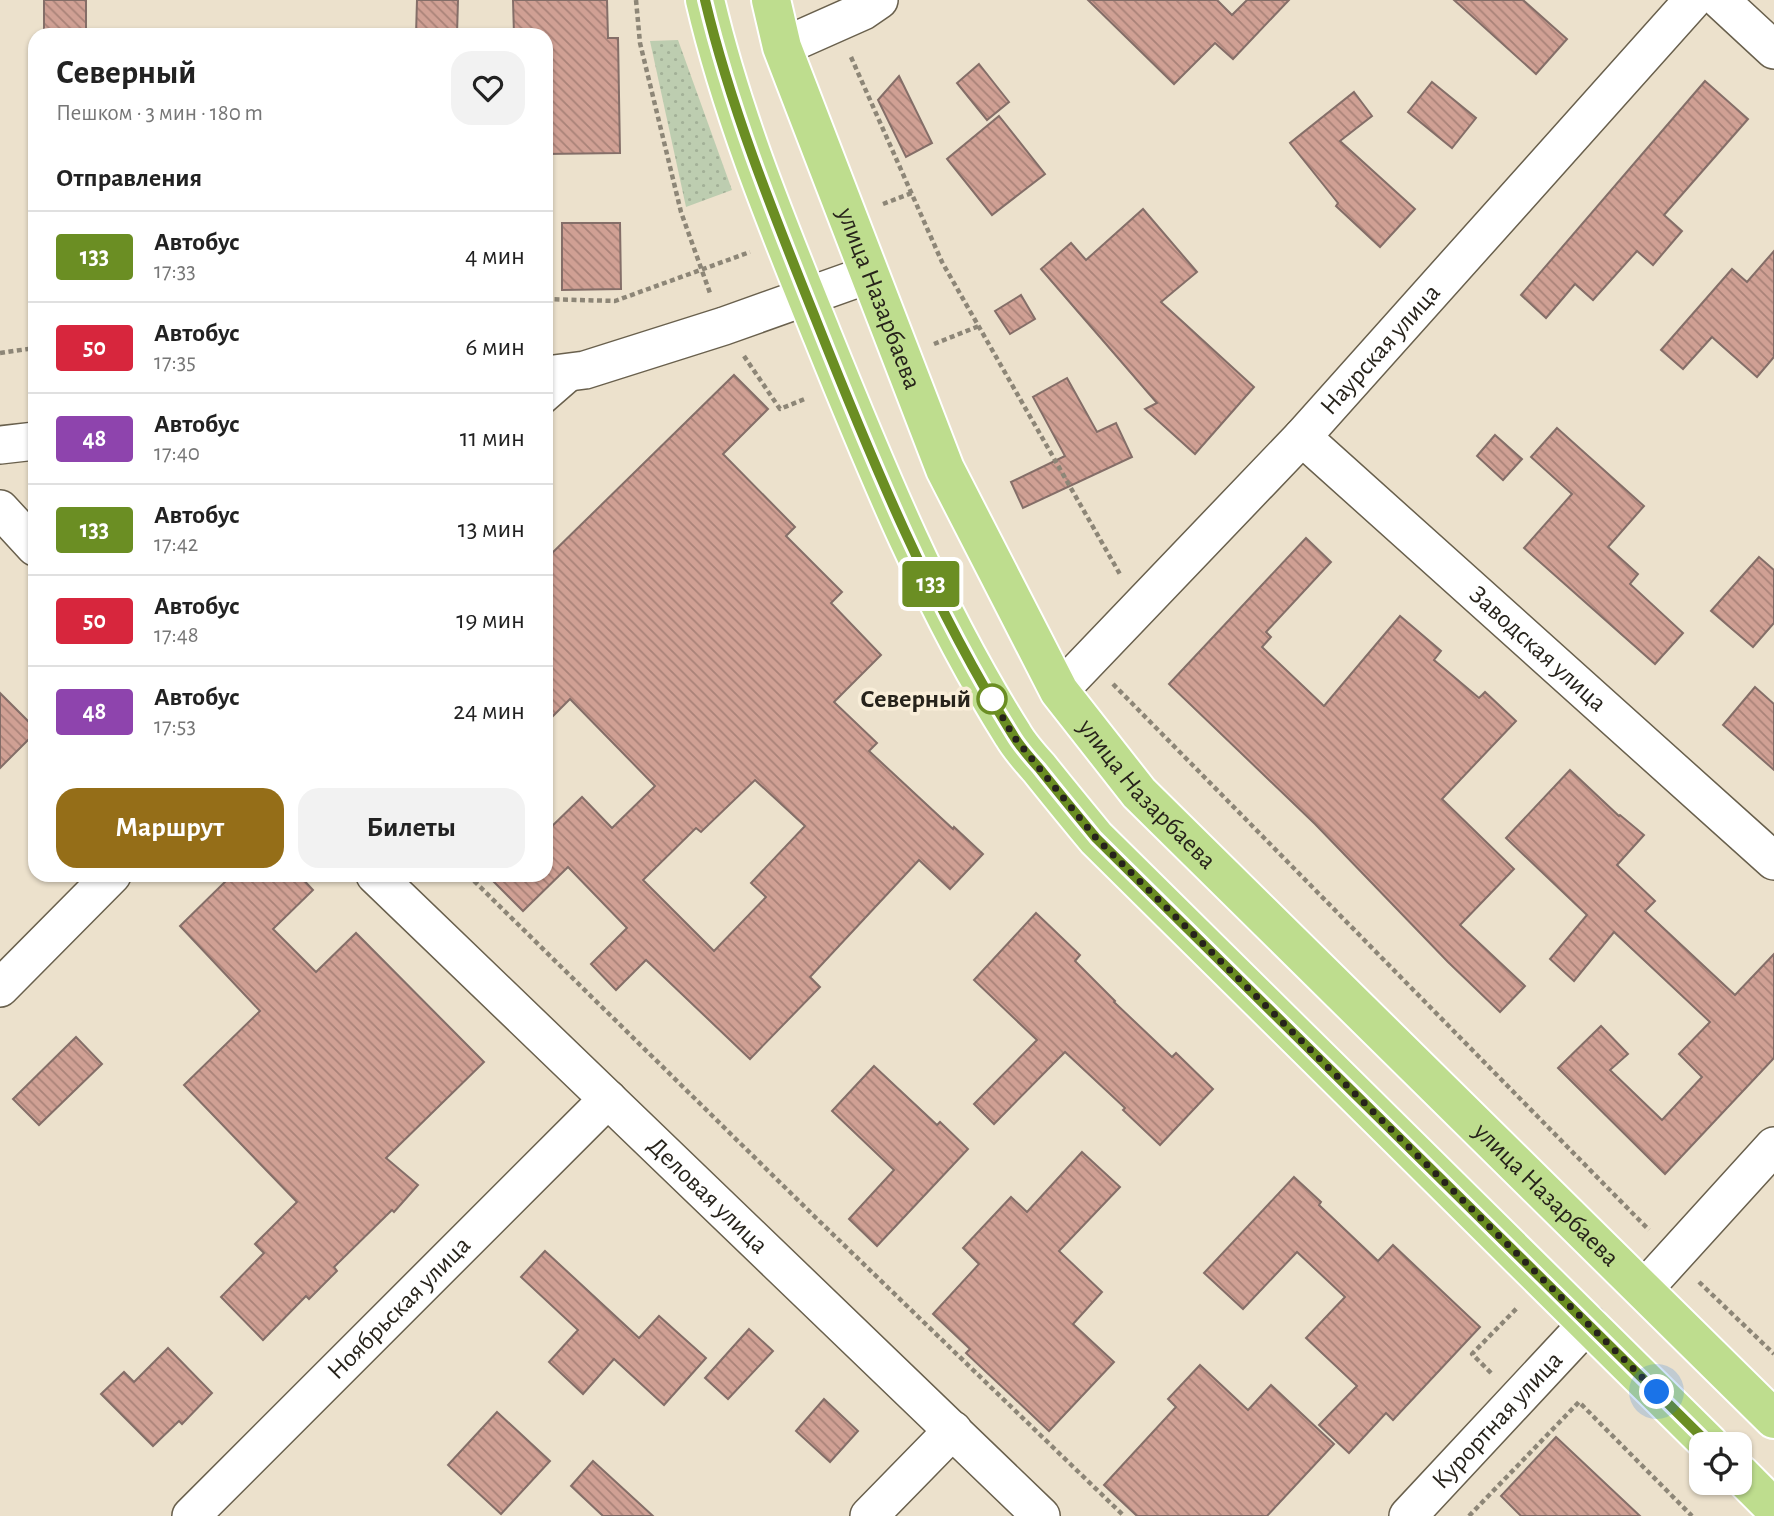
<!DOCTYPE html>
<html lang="ru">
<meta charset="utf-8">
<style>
:root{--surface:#fff;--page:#f2f2f2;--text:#222;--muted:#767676;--line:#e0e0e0;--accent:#956e18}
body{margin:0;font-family:"Alegreya Sans",sans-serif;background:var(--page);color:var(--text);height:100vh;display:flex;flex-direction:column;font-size:26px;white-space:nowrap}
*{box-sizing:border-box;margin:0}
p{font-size:23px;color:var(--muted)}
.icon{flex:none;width:38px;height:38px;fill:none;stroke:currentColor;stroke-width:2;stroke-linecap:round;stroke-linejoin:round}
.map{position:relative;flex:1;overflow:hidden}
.details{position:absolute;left:28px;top:28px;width:525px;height:854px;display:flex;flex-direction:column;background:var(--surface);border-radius:21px;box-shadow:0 2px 5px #0004}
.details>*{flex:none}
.badge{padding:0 14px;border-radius:5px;font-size:24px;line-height:46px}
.controls{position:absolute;left:1689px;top:1432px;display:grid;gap:14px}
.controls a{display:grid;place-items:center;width:63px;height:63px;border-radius:14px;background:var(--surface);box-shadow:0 2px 5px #0004;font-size:35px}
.you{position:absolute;width:35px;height:35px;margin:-18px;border:5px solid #fff;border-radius:50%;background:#1a73e8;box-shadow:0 0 0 10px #1a73e833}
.map>.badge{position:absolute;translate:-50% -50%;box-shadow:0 0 0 4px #fff}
h2{padding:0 28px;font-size:26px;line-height:63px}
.round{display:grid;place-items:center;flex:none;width:74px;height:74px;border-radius:21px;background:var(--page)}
.headline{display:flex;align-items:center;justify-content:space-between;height:119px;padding:0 28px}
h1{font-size:33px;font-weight:700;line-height:52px}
.action{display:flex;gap:14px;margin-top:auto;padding:14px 28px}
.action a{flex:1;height:80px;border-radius:21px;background:var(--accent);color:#fff;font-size:28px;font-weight:700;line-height:80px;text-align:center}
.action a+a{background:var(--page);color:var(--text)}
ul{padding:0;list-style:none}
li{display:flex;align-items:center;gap:21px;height:91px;padding:0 28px;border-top:2px solid var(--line)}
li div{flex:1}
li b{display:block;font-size:26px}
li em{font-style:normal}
li .badge{min-width:77px;font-weight:700;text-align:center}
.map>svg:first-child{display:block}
</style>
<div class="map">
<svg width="1774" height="1516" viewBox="0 0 1774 1516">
<defs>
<pattern id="green-dots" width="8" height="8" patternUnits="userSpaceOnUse" patternTransform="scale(1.75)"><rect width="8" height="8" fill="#bdcdb0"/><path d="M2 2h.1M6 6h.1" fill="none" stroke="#a2b097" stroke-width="1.8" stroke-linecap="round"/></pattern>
<pattern id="building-back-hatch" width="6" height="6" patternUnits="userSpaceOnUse" patternTransform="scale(1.75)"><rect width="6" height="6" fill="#d0a094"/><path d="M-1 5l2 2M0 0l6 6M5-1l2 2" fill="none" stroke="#a98278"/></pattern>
</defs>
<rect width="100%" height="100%" fill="#ece1cc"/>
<path fill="url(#green-dots)" d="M678,40L732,190L686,207L650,41Z"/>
<g fill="url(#building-back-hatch)" stroke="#846e68" stroke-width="2" fill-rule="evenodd">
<path d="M44,0H86V32L44,31Z"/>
<path d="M417,0H458L457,35H416Z"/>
<path d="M513,0H607L608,38H618L620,153L546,154V35H514Z"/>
<path d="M1088,0H1217L1232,15L1247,0H1289L1233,59L1215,43L1174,84Z"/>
<path d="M1454,0H1523L1567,39L1536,74Z"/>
<path d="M979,64L1009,102L987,120L957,83Z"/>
<path d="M899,76L932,143L906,157L878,100Z"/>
<path d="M1705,81L1748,119L1664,215L1682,231L1653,265L1637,251L1593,300L1575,284L1546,318L1521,295Z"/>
<path d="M1432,82L1476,118L1452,148L1408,112Z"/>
<path d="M1354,92L1372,116L1340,141L1415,209L1380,247L1336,206L1338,203L1290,143Z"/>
<path d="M999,116L1045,174L992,215L947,159Z"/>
<path d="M1143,209L1197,272L1161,302L1254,387L1195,454L1145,409L1157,403L1041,269L1071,243L1086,260Z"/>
<path d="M562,223H620L621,289L562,290Z"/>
<path d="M1774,251V357L1757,377L1712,337L1683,369L1661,350L1732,269L1747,282Z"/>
<path d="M1021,295L1035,319L1010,334L995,311Z"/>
<path d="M734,375L768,409L723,454L795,527L786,536L842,592L831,603L881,655L834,702L877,743L869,751L953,829L954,827L983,854L950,889L919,860L810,977L820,987L750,1059L646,960L616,990L591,964L627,928L568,867L523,911L487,875H546V832L582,797L612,828L655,786L570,699L546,723V559ZM755,780L805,826L751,883L766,897L714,951L643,880L696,828L701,832Z"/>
<path d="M1067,378L1097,432L1116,423L1132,457L1023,508L1011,482L1065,456L1033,397Z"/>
<path d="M1557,428L1644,506L1608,547L1638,574L1630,584L1683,633L1655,664L1524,548L1572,494L1531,457Z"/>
<path d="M1495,435L1522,459L1503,480L1477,456Z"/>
<path d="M1306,538L1331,562L1266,632L1271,637L1262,647L1324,706L1400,616L1441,651L1434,660L1479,698L1485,692L1516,721L1442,799L1514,869L1460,925L1525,986L1500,1012L1448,962L1315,824L1169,684Z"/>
<path d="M1759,557L1774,570V623L1753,647L1711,611Z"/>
<path d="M1755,687L1774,704V770L1723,725Z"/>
<path d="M0,693L35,728V733L0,768Z"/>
<path d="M1570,770L1619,816L1620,815L1644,835L1617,865L1655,901L1645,911L1735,995L1774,954V1058L1665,1174L1558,1068L1601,1026L1628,1054L1610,1070L1662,1120L1702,1077L1679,1054L1710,1022L1614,932L1574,981L1550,959L1587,915L1506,838Z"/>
<path d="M232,875H299L313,890L273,929L316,972L356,933L484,1062L386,1158L418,1185L394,1212L392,1210L334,1267L337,1271L309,1299L306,1296L263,1340L221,1297L264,1253L255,1244L297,1202L184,1085L260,1011L180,926Z"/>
<path d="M1036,913L1080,955L1075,961L1115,1001L1114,1002L1172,1057L1176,1053L1213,1089L1160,1145L1123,1110L1125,1108L1065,1052L994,1124L974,1104L1037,1040L974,980Z"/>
<path d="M76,1037L102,1064L39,1125L13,1099Z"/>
<path d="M874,1066L937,1125L940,1122L968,1149L877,1246L849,1219L894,1170L832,1111Z"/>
<path d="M1082,1152L1120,1187L1059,1251L1102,1292L1073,1324L1114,1362L1049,1431L966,1353L970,1349L933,1314L979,1264L963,1248L1011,1197L1027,1212Z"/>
<path d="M1294,1177L1321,1202L1319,1205L1378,1261L1393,1245L1480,1327L1393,1420L1386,1413L1349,1453L1319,1425L1357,1386L1306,1338L1345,1297L1297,1252L1243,1309L1204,1273Z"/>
<path d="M545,1251L639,1338L659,1316L706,1358L664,1405L614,1359L583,1394L549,1362L578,1330L521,1277Z"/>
<path d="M749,1329L773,1351L728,1399L705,1378Z"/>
<path d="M168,1348L212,1393L182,1424L179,1421L153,1446L101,1394L124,1372L134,1382Z"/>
<path d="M1200,1365L1248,1410L1271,1385L1334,1444L1267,1516H1137L1104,1485L1176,1407L1168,1399Z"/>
<path d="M824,1399L858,1431L830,1462L796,1431Z"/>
<path d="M497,1412L550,1461L501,1514L448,1465Z"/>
<path d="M1556,1437L1640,1516H1521L1501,1496Z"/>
<path d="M593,1461L653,1516H603L571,1486Z"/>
</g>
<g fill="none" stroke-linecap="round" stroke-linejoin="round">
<defs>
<path id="service" d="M546,404L577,377"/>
<g id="minor">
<path d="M1720,0L1774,50"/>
<path d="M782,47L863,11L879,0"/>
<path d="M546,375L585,370L724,326L870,274"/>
<path id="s1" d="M1302,437L1774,861"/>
<path d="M0,445L35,441"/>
<path d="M0,509L35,547"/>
<path id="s2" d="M1059,691L1302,437L1693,0"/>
<path id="s3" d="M375,875L1041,1516"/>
<path d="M0,988L112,875"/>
<path d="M1644,1289L1774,1146"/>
<path id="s4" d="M191,1516L608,1099"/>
<path d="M869,1516L953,1430"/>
<path id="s5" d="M1408,1516L1588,1323"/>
</g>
<g id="primary">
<path d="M705,0C732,115 778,226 822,335C877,471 934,610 1013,735C1020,747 1030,758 1039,768C1058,792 1077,815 1096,838L1709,1444"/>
<path id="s6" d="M771,0L782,47L945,469L1059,691L1139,793L1774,1419"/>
<path d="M1740,1474L1774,1508"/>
</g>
</defs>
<use href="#service" stroke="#69604d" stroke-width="21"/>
<use href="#minor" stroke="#69604d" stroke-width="40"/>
<use href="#primary" stroke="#fff" stroke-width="42"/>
<g stroke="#8d8677" stroke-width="4.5" stroke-dasharray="5 3.5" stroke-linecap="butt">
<path d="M636,0L640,43L681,212L710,293"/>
<path d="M851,57L942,262L1121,576"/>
<path d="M883,204L912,193"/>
<path d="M546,299L615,301L750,252"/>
<path d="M934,344L979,326"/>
<path d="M0,353L35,348"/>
<path d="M744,356L780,409L807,398"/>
<path d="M1113,684L1649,1230"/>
<path d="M468,875L814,1216L1124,1516"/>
<path d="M1699,1282L1774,1354"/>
<path d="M1491,1373L1472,1354L1518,1307"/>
<path d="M1469,1516L1579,1402L1692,1516"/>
</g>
<use href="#service" stroke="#fff" stroke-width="18"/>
<use href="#minor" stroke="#fff" stroke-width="37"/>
<use href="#primary" stroke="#bedd8e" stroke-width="38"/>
</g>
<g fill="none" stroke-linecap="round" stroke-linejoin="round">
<defs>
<path id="line" d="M705,0C731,109 774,215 816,320C872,461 932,606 1013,735C1020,747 1030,758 1039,768C1058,792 1077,815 1096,838L1709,1444"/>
</defs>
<use href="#line" stroke="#fff" stroke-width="16"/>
<use href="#line" stroke="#6b8e23" stroke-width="10"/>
<path stroke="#27231b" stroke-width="7" stroke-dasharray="0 12.6" d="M992,699L988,692L1014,737L1096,838L1657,1392"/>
</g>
<circle fill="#fff" stroke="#6b8e23" stroke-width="3.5" cx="992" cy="699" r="14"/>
<g text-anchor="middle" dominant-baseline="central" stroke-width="7" stroke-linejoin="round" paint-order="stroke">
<g font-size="26" fill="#27231b" stroke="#f9eed9">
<text stroke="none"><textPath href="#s6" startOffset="318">улица Назарбаева</textPath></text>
<text stroke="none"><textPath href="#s2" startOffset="469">Наурская улица</textPath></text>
<text stroke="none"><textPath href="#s1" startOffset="317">Заводская улица</textPath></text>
<text stroke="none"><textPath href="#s6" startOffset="886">улица Назарбаева</textPath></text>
<text stroke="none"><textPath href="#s3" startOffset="462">Деловая улица</textPath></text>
<text stroke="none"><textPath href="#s6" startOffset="1452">улица Назарбаева</textPath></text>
<text stroke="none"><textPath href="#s4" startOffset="294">Ноябрьская улица</textPath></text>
<text stroke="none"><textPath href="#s5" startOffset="131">Курортная улица</textPath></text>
</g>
<g font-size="26" font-weight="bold" fill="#27231b" stroke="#f9eed9" text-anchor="end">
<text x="971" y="699">Северный</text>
</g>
</g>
</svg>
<div class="controls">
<a><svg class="icon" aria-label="locate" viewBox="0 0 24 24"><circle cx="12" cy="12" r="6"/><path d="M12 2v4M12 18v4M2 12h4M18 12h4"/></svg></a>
</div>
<div class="you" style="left:1657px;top:1392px"></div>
<b class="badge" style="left:931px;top:584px;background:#6b8e23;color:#fff">133</b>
<section class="details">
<div class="headline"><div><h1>Северный</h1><p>Пешком · 3 мин · 180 m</p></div><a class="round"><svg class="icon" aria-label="heart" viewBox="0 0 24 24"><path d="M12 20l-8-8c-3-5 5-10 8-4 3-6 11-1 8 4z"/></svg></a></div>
<h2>Отправления</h2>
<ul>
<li><span class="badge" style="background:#6b8e23;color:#fff">133</span><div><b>Автобус</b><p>17:33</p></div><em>4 мин</em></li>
<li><span class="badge" style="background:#d7263d;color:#fff">50</span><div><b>Автобус</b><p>17:35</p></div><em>6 мин</em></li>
<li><span class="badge" style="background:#8e44ad;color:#fff">48</span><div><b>Автобус</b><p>17:40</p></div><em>11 мин</em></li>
<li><span class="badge" style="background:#6b8e23;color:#fff">133</span><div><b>Автобус</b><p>17:42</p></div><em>13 мин</em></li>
<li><span class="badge" style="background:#d7263d;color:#fff">50</span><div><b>Автобус</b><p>17:48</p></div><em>19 мин</em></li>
<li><span class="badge" style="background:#8e44ad;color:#fff">48</span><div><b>Автобус</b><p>17:53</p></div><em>24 мин</em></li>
</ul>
<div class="action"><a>Маршрут</a><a>Билеты</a></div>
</section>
</div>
